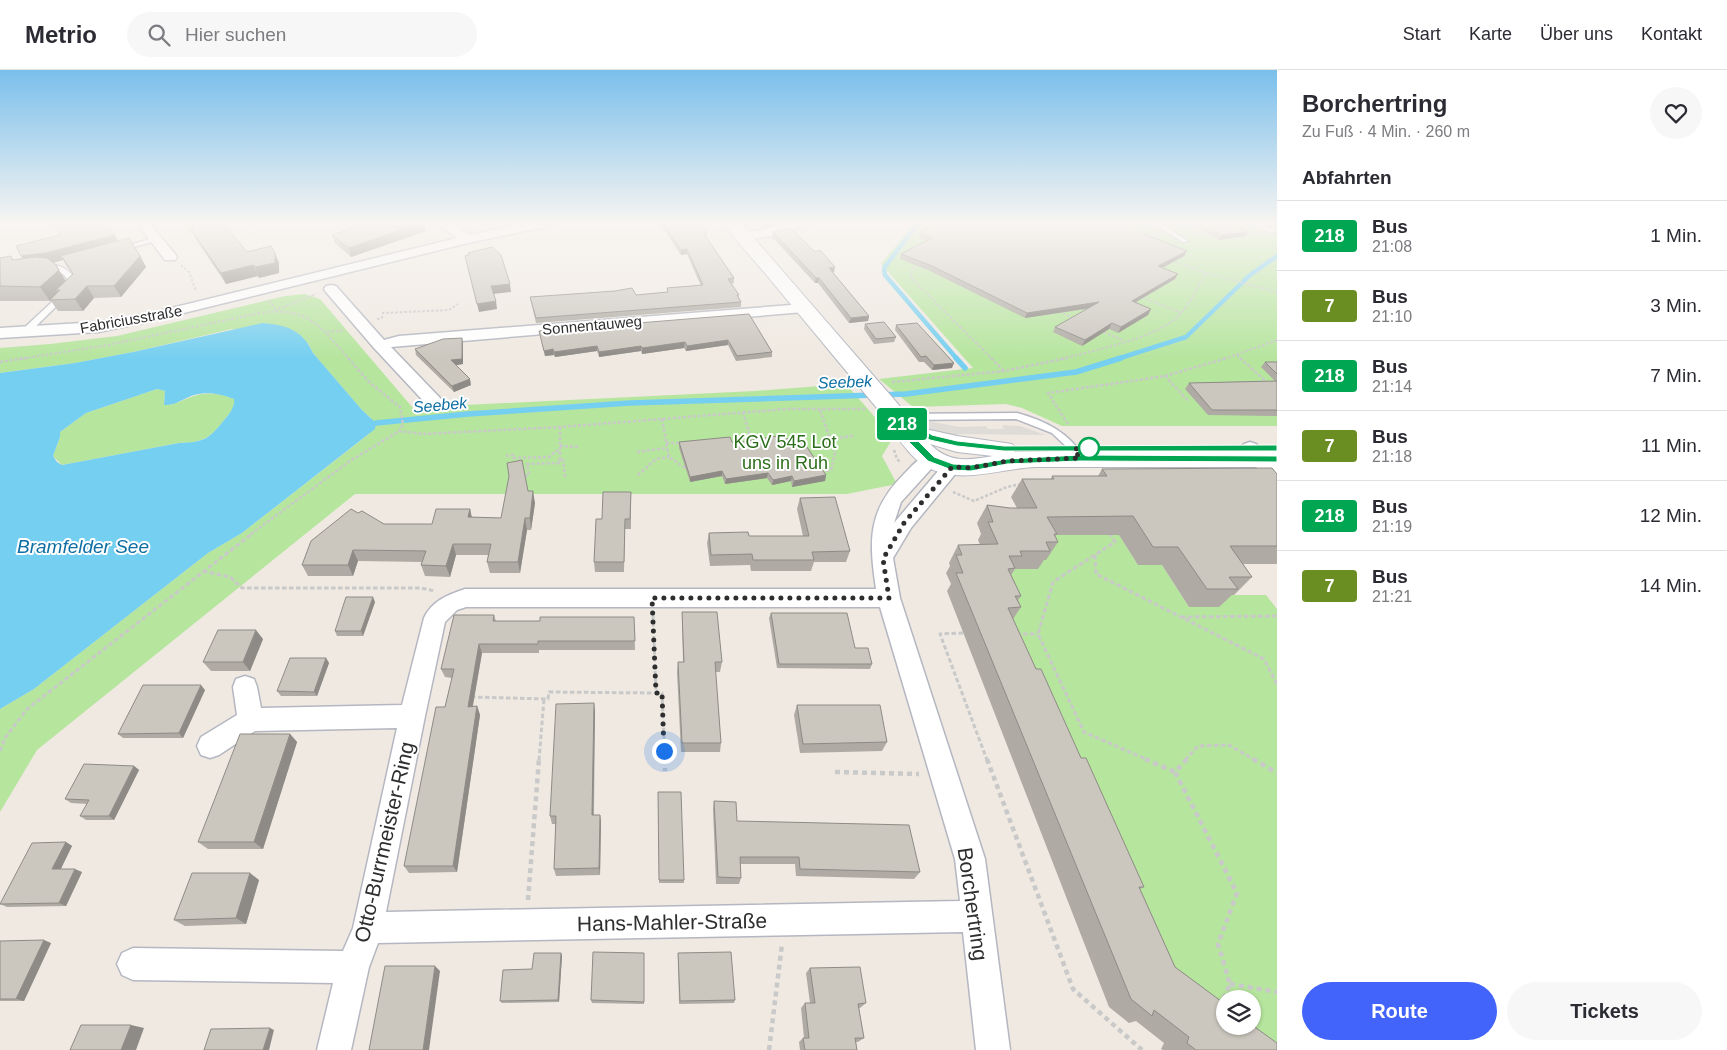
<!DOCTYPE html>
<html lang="de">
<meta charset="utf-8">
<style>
:root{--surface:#fff;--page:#f7f7f7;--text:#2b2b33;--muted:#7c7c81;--line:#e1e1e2;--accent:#4264fb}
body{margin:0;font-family:Arial,sans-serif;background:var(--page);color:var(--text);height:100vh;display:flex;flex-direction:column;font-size:19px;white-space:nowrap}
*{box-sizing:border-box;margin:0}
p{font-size:16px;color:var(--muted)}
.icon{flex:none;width:28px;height:28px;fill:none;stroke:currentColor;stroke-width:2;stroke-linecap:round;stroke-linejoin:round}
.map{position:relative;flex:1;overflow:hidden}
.details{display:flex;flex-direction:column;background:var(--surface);width:450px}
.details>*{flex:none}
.badge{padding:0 10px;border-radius:4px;font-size:18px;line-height:32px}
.fabs{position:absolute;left:1216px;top:920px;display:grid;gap:10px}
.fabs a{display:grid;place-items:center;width:45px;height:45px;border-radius:50%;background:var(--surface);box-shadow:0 1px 4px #0004;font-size:25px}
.you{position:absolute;width:25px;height:25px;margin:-12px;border:4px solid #fff;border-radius:50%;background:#1a73e8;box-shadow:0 0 0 8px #1a73e833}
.map>.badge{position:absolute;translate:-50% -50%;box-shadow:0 0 0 2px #fff}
h2{padding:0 25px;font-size:19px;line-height:45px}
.round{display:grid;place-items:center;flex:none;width:52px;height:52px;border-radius:26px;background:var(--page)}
.summary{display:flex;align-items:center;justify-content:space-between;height:85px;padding:0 25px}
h1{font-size:24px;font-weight:700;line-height:38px}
.cta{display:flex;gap:10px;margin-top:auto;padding:10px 25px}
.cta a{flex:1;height:58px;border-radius:30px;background:var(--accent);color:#fff;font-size:20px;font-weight:700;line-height:58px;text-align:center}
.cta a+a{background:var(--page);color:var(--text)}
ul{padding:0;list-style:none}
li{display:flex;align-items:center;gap:15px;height:70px;padding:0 25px;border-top:1px solid var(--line)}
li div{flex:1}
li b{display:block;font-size:19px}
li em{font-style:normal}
li .badge{min-width:55px;font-weight:700;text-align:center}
header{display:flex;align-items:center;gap:30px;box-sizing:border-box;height:70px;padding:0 25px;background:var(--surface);border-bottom:1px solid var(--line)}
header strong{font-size:24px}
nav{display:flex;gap:28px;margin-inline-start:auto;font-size:18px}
.search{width:350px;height:45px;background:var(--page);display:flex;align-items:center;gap:12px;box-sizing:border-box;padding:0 18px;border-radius:28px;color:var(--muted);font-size:19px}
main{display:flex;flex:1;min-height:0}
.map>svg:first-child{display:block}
</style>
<header>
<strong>Metrio</strong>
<div class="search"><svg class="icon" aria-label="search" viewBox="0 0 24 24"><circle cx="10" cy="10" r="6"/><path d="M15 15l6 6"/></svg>Hier suchen</div>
<nav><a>Start</a><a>Karte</a><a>Über uns</a><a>Kontakt</a></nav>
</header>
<main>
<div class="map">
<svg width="1277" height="980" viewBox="0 0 1277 980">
<rect width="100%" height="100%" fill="#efe9e1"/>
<g fill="#b6e59e" fill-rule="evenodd">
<path d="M915,152H1277V356H1062L1022,338L1006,334L913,337L879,309L973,298L881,194Z"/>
<path d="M304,224L320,229L418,344L445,336L755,321L846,314L893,368L882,386L897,414L847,424H355L37,680L0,742V639L34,619L208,483L242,463L369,364L371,348L362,340L313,283L308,273L232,259L133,282L75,293L0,303V278L50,274L117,266L285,226Z"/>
<path d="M157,319L165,321L164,335C174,336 182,330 191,327C205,321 221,323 234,329C235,338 230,343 225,349C209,369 204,372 179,373L78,392L62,395L53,386L60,367V362L86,343Z"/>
<path d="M1116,460L1138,495H1162L1189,537L1211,525H1266L1277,539V980H1249L1151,906L1009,555V499L1034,490H1045L1047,465ZM1225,929H1252V956H1225Z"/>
</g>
<path fill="#dfdcd8" d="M927,351L960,357L986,356L988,359H1004L1002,355L1020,356L1046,365L960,364L946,368L935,363L923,354V352Z"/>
<path fill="#75cff0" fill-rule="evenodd" d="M263,253C286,255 303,260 313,283L362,340L376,353L375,359L242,463L208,483L34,619L0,639V303L75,293L133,282ZM157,319L165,321L164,335C175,336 184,328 194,325C207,321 222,324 234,329C235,337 230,343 225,349C209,369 205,372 179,373L78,392L62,395L57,392L53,386L60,367V362L86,343Z"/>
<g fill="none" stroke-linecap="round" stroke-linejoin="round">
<g stroke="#75cff0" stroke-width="4.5">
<path d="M919,152L884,198L885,205L957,289"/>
<path d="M1117,289L1186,267L1250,205L1277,186"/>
</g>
<g stroke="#75cff0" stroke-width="5.5">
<path d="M956,288L965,298"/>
<path d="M376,353L468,344L630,333L906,324L1076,302L1121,288"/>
</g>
<defs>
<g id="lane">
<path d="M1150,152H1158L1188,171L1183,172Z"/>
<path d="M1250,152H1258L1276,162L1271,163Z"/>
<path d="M156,167L158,168V170L120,181L117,179Z"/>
<path d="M40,195C58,193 71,198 78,215L28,264H22V260L70,215C64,199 55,200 40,199Z"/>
<path d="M1017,343C1046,351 1068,362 1085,388L1083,390H1077L1071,381L1052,363L1016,349L898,350L893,347L898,344Z"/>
</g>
<g id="street">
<path d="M136,152H148L175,184L177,187L175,190H165Z"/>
<path d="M436,152H450L470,165L532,152H555L549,156L468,173L151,251L98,262L0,268V258L98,252L151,243L457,168Z"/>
<path d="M791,152H811L809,155C796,158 746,176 737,166L738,163L760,160Z"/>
<path d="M331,215L336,216L384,270L399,266L804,234L809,235L811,238L809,241L804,242L391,277L441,329L444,333L441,337L435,338L429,337L374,278L326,222L324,219L326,216Z"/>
<path d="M1250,372L1256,374L1277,397V416L1270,414L1241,378L1244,374Z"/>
<path d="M931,383L938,385L940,389L901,432L894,453L945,393L952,391L959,393L961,397L911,458L893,488L900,528L985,789L1010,980H976L963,862L378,873L369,897L351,980H317L333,913L133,910L122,905L117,894L122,883L133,878L343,881L353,858L397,658L255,661L219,685L210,688L201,685L197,676L201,667L237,645L233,617L236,609L245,606L254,609L257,617L261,638L402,635L424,548C432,531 447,525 465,519H876C869,471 867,441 904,404C912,396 920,386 931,383ZM466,537H880L955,789L960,831L386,842L425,646L445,552L457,540Z"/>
</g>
<path id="secondary" d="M723,152H740L898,334L920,364L930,360L957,366L1012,374L1016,379L1014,382L1118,380L1277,381V397H1036C1002,398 964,414 931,399C906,388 893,357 876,337C842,296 808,255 774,214C757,193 738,174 723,152ZM930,374L957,382L993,386C968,390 950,394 930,374Z"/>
</defs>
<use href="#lane" stroke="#b4b7c1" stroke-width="3"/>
<use href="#street" stroke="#b4b7c1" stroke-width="3"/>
<use href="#secondary" stroke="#b4b7c1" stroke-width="2"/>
<g stroke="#c9c9c9" stroke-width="2" stroke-dasharray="2.5 2" stroke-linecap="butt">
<path d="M1171,190L1206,203"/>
<path d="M918,194L912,199L911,208L992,289"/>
<path d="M181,195L189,202L196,221"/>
<path d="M1142,227L1181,243"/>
<path d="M269,231L276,240L316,224"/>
<path d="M1059,242L1074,248"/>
<path d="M377,249L382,248L383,243L449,240L458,234"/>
<path d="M1100,260L1124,271"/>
<path d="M327,262L345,260"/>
<path d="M1237,285L1241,289"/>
<path d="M19,289L108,275L260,243C308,236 320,256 349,289"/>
<path d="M1062,289C1096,279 1158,269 1181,243C1191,232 1198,216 1206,203L1277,222"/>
<path d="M1224,289L1277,270"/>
</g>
<g stroke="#c9c9c9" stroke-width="2.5" stroke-dasharray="3 2" stroke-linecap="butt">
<path d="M348,288L369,312L400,337L403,354L399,361"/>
<path d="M991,288L1004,301"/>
<path d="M1240,288L1268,313"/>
<path d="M0,292L27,288"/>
<path d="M1165,306L1189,332"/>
<path d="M892,312L1004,301L1067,288"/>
<path d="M820,340L835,383L831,400L820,403"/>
<path d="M743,342L752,373"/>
<path d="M662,349L669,387L688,400"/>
<path d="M1068,354L1048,323L1165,306L1227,288"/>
<path d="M560,357V390H563L565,407H567"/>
<path d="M830,369L852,366L854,368"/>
<path d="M666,373H681"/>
<path d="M560,376L578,377"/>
<path d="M816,376L832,374"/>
<path d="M894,380L897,389L901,393"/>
<path d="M637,382L667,378"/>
<path d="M506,386L513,385V388L549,387L556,381H560"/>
<path d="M638,405L656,389L669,387"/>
<path d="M525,406L529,405L527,394L560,393V390"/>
<path d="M953,422L974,431L1007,417L1021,414"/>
<path d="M251,464L350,391L399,361L423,364L560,357L788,339H865"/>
</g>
<g stroke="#c9c9c9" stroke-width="3" stroke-dasharray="4.5 2.5" stroke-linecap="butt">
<path d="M1109,463L1115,472L1053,512L1038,564L1084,662L1148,690"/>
<path d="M1095,485L1096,504L1264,589L1277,614"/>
<path d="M203,501L230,507L242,518H421L435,521"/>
<path d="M653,545L656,623H662L665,690"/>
<path d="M1181,547L1277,546"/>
<path d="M963,563L940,564L987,690"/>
<path d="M1016,564H1038"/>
<path d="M471,627L548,629L549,622L656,623"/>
<path d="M0,681L5,668L26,640L253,463"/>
<path d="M539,690L544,629"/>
<path d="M1185,690L1198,676L1229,675L1255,690"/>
</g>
<g stroke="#c9c9c9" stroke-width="4.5" stroke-dasharray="5 4" stroke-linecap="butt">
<path d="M665,689V701"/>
<path d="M987,689L1073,919L1142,980"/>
<path d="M1145,689L1175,702"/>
<path d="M1187,689L1175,702L1237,823L1218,874L1230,914L1221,935"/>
<path d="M1253,689L1277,703"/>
<path d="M835,702L919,704"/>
<path d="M528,830L539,689"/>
<path d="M1230,914L1277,922"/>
<path d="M769,980L782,874"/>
</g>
<use href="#lane" fill="#fff" fill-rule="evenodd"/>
<use href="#street" fill="#fff" fill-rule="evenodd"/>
<use href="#secondary" fill="#fff" fill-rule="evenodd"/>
</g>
<g fill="#afaba4" fill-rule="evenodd">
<path d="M182,152H220L247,182L279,193V203L259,208L258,206L226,214L197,171L193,164Z"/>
<path d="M354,152H423L426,161L351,187L335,173L332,165L359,156Z"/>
<path d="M659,152H695L707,163L706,168L734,208V213L731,214L741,232V237L536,253L530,227L636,225L667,222V218L701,216L687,184L681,185Z"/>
<path d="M759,152H781V153L764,157Z"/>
<path d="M936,152H1123L1124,156L1187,181L1184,186L1162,198L1178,204L1175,209L1136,232L1151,239L1148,245L1118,263L1109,259L1082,276L1053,262L1055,257L1087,239L1025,248L930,201L900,189L901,184L926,171L919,167L920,162L940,154Z"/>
<path d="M1188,152H1229L1245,166L1219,170Z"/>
<path d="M773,162L834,202H833L869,246L868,251L849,253L818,213H815L772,167Z"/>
<path d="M118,171L140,186L146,197L121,227L94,228L83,241H58L51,231H0V188L11,186L13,190L23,188ZM63,190L67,197L70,199L73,204L66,211L53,193Z"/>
<path d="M749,244L772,282V287L736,291L728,275L686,281L684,278L642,284L641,281L599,287L597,281L555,287L554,285L545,286L539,261Z"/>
<path d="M865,254L896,267L894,272L874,274L864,259Z"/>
<path d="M896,255L952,298L932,300L924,292H919L895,260Z"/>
<path d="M463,273V294L456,295L471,315L454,322L416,285L415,279Z"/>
<path d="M1265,292H1277V346L1208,345L1185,319L1189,313L1275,311L1261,297Z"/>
<path d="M779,370L826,405L825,411L792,417L791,411L772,415L767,408L725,414L722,406L690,412L679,378V372H732L736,373Z"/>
<path d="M1102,399L1277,404V494H1243L1252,507L1234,525H1232L1219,537H1189L1162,495H1138L1119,465H1056L1055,467L1058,472L1046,490H1044L1038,499H1015L1011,505L1021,526L1018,530L1021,537L1013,549L1036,599L1081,688L1144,817L1140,819L1175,897L1277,980H1163L1161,979L1164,973L1136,951L1129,953L1109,937L947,521L951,514L946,503L950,496L949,493L958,475H980L978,470L981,464L977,453L987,435L1010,438H1017L1011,427L1022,409H1051L1052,406H1098Z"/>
<path d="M528,421L535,433L531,460H527L520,503H490L487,492L488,485H456L450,507L425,506L421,495L422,492L358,491L353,506H308L302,495L358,443L384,454H432L470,439L472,447L501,448Z"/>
<path d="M631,422V459H625L624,502H595L594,492L602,449Z"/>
<path d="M800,428L850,481L846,492H814L811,501H751L750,495L710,496L707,473L709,463L749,466H803L797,439Z"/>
<path d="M375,532L363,566H337L335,561Z"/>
<path d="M682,542L722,592L720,602H715L721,673L720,682H681L677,602L678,592H683L682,552Z"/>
<path d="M771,543L855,578L872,594L870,599L777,598L769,548Z"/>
<path d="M494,545L496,551H540L634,547L635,580H539V583H482L473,636H477L480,645L457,802L409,803L404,796L445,637L452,608L445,607L441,599Z"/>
<path d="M263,569L250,601H211L203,592Z"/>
<path d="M326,588L329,593L317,626H281L277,621Z"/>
<path d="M205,620L183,668H123L118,664Z"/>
<path d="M594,633L595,642L594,745H600L601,752L600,805L556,806L554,799L556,754H552L550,746Z"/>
<path d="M797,635L887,672L882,681L800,683L794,645Z"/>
<path d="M290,664L297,672L263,779H208L198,772Z"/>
<path d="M134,696L139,700L114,750H86L80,746L87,734L71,733L65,729Z"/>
<path d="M658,722L684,810V813H659Z"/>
<path d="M714,731L737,751L920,802L914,809L796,806L795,794H740L741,808L739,814H716L713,739Z"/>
<path d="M66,772L72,776L60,799L82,802L66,836L7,837L0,834Z"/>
<path d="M259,810L246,854L185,856L174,850Z"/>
<path d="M0,871L51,873L24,931H0Z"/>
<path d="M561,883L562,886L559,932L502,933L500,931L532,899Z"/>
<path d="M644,883V934L592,933L591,930Z"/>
<path d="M678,883L735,930L734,933L679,934Z"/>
<path d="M810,898L866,933L860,938H859L864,968L858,972H856L857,980H800L799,972L803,968H804L801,938L805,933H810L806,903Z"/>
</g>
<g fill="#8e8b86">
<path d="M424,152L426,161L351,187L349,178Z"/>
<path d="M764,152H781V153L764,157Z"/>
<path d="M1248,162L1245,166L1219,170L1222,165Z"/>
<path d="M115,165L120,175L63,188L60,186L63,190L52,193L28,196L21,186Z"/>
<path d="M687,179V184L681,185V180Z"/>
<path d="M1187,181L1184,186L1155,202L1158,196Z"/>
<path d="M275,183L279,193V203L259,208L255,197Z"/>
<path d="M140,186L146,197L121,227L114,216Z"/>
<path d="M56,195L68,215L60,220H56L59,223L50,230V231L40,217Z"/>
<path d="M253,195L258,206L226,214L221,203Z"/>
<path d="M835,197L834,202H828L829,198Z"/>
<path d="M1178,204L1175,209L1129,236L1132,231Z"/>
<path d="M816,208H819L818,213H815Z"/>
<path d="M510,214L511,222L493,224L491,216Z"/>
<path d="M87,216L94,228L83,241L75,229Z"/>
<path d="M496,231L497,239L479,242L477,234Z"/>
<path d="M1099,232L1096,237L1025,248L1027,243Z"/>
<path d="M1151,239L1148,245L1118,263L1121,257Z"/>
<path d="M869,246L868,251L849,253L851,248Z"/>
<path d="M1112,253L1109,259L1082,276L1085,270Z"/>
<path d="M462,268L463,273V294L452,296L451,290Z"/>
<path d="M728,270V275L686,281L687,276Z"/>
<path d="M685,272L684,278L642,284V278Z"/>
<path d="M597,276V281L555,287L554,282Z"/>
<path d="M641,276V281L599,287V282Z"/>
<path d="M553,279L554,285L545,286L544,281Z"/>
<path d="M954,293L952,298L932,300L934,295Z"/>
<path d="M470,309L471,315L454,322L452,316Z"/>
<path d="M722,401V406L690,412V407Z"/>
<path d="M768,403L767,408L725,414L726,409Z"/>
<path d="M826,405L825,411L792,417L794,411Z"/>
<path d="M792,406L791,411L772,415L773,410Z"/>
<path d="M533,421L535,433L531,460L530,448Z"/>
<path d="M470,439L472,450L468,447Z"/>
<path d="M525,448L527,460L520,503L518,492Z"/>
<path d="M453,474L456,485L450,507L446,496Z"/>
<path d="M353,480L358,491L353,506L348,495Z"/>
<path d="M373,527L375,532L363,566L361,561Z"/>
<path d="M256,560L263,569L250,601L243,592Z"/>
<path d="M479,574L482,583L471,645L468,637Z"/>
<path d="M326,588L329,593L317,626L314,622Z"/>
<path d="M201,615L205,620L183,668L179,663Z"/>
<path d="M594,633L595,642L593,753L592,745Z"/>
<path d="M477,636L480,645L457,802L453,796Z"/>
<path d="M290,664L297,672L263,779L254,772Z"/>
<path d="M134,696L139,700L114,750L109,746Z"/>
<path d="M600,745L601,752L600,805L599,798Z"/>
<path d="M66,772L72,776L59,803L52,799Z"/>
<path d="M75,799L82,802L66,836L59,833Z"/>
<path d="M250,803L259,810L246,854L236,848Z"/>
<path d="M44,870L51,873L24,931L16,929Z"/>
<path d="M561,883L562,886L559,932L558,930Z"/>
<path d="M435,896L440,901L429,980H423Z"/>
<path d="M131,955L144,958L136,980H121Z"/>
<path d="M270,958L274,960L269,980H263Z"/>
</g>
<g fill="#cbc7bf" stroke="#8e8b86">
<path d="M52,152H104L115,165L45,183L21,186L16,176L60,165Z"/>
<path d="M186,152H220L230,161L247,182L271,176L275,183V193L255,197L253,195L221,203L192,161L193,159Z"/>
<path d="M362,152H424L349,178L332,165L365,154Z"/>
<path d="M662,152H695L707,163L704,164L734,208L728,209L739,225H737L741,232L536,248L530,227L615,221L632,218L636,225L668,222L667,218L703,215L687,179L681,180Z"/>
<path d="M946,152H1123L1124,156L1187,181L1158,196L1178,204L1132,231L1151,239L1121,257L1112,253L1085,270L1055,257L1099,232L1027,243L932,196L901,184L932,168L920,162Z"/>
<path d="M1199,152H1229L1248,162L1222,165Z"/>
<path d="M791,158L815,182L820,180L835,197L829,198L869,246L851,248L819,208H816L773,162Z"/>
<path d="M129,168L140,186L114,216H87L75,229L50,230L60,220H56L73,204L63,188L60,186Z"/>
<path d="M492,177L501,185L510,214L491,216L496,231L477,234L465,186L469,185L468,183Z"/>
<path d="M11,186L12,190L36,187L47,188L56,195L59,200L40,217L0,216V188Z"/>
<path d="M749,244L772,282L737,286L728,270L687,276L685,272L642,278L641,276L599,282L597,276L554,282L553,279L544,281L539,261Z"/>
<path d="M884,252L896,267L876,269L865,254Z"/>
<path d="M917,253L954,293L934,295L926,286L921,287L896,255Z"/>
<path d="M462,268V289L451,290L470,309L452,316L415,279L443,269Z"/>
<path d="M1265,292H1277V304Z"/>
<path d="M1277,311V340H1212L1189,313Z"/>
<path d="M777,366L779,370L800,367L826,405L794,411L792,406L773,410L768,403L726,409L722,401L690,407L679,372L730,367L732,372L736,373Z"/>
<path d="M522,390L528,421H533L530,448H525L518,492H487L491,474H453L446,496L421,495L426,481L353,480L348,495H302L311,471L351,439L358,443L362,441L384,454H432L436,439H470L468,447L501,448L509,406L507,393Z"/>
<path d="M1272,398L1277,404V476H1230L1252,507H1229L1238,519H1207L1178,477H1153L1133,446L1047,447L1057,464H1054L1058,472H1046L1050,481H1020L1022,486H1009L1015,498L1008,499L1021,526H1015L1021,537L1008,538L1036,599H1041L1081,688H1086L1144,817H1139L1175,897L1225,934V956H1252V955L1277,973V980H1196L1187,973L1189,967L1154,940L1152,946L1131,929L956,503H963L956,485H962L958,475L998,474L988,452H993L987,435L1010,438H1037L1022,409H1054L1052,406H1107L1102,399Z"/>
<path d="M603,422H631L630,449H625L624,492H594L596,449H602Z"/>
<path d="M835,427L850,481L812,482L814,490H753L752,484L711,485L709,463L748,462L749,466H809L800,428Z"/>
<path d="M346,527H373L361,561H335Z"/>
<path d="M682,542H717L722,592H715L721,673H682L678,592H684Z"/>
<path d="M771,543H847L855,578H868L872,594H779Z"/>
<path d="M454,545H494L493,551H540V547H634L635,571H538V574H479L468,637L477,636L453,796H404L436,637H445L454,599H441Z"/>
<path d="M218,560H256L243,592H203Z"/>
<path d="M290,588H326L314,622L277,621Z"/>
<path d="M143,615H201L179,663L118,664Z"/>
<path d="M594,633L592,745H600L599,798L554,799L556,746H550L556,634Z"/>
<path d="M797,635H880L887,672L803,674Z"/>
<path d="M240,664H290L254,772H198Z"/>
<path d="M84,694L134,696L109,746H80L89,730L65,729Z"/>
<path d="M658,722H681L684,810H659Z"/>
<path d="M714,731L736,732L737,751L909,755L920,802L800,799L799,787H740L741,808L718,807Z"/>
<path d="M66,772L52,799H75L59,833L0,834L32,773Z"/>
<path d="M192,803H250L236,848L174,850Z"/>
<path d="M44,870L16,929H0V871Z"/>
<path d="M593,882L644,883V932L591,930Z"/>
<path d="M731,882L735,930L680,931L678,883Z"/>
<path d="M534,883H561L558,930L500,931L503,900L532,899Z"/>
<path d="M385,896H435L423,980H369Z"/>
<path d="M860,897L866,933L858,934L864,968H855L857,980H805L803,968H809L805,933H815L810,898Z"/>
<path d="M81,955H131L121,980H70Z"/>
<path d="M270,958L263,980H204L211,959Z"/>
</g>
<linearGradient id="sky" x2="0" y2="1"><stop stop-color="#7abfeb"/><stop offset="0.53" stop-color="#f8f5f2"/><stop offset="1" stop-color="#f8f5f2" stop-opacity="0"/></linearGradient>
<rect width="1277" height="289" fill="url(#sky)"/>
<path fill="#00a651" stroke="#fff" d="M895,345H900L932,365L957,371L1004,376L1277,375V381H1004L957,376L930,370L908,357L915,368L934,387L953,394L971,395L1007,389L1080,385L1277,386V392L1080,391L1007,394L971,401L952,400L928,391L909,372L894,347Z"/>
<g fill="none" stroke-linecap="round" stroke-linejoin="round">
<path stroke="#2e2e2e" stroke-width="5" stroke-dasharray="0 9" d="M664,681L662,623H656L652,528H889L883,489L904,453L952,397L971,398L1007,391L1080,388L1074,379L1089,378"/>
</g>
<circle fill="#fff" stroke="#00a651" stroke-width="2.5" cx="1089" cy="378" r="10"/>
<g text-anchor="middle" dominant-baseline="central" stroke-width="4" stroke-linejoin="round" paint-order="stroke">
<g font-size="15" fill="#2e2e2e" stroke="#fff">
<text transform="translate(131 249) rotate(-10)">Fabriciusstraße</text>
<text transform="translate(592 255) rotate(-5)">Sonnentauweg</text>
</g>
<g font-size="16" font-style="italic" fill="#0d6fa3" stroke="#fff">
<text transform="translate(845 312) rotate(-2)">Seebek</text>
<text transform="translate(440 335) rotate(-5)">Seebek</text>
</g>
<g font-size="18" fill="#2c6e1b" stroke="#fff">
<text x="785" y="372">KGV 545 Lot<tspan x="785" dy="21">uns in Ruh</tspan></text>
</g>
<g font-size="19" font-style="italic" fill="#0d6fa3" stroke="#fff">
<text x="83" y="476">Bramfelder See</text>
</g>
<g font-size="21" fill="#2e2e2e" stroke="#fff">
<text transform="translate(384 772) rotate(-77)">Otto-Burrmeister-Ring</text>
<text transform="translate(973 834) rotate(82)">Borchertring</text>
<text transform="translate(672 852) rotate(-1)">Hans-Mahler-Straße</text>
</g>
</g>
</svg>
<div class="fabs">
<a><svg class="icon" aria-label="layers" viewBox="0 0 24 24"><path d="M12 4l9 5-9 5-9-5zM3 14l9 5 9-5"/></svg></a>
</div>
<div class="you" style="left:664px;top:681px"></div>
<b class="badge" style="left:902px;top:354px;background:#00a651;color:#fff">218</b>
</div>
<section class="details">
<div class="summary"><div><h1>Borchertring</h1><p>Zu Fuß · 4 Min. · 260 m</p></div><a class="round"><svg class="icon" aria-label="heart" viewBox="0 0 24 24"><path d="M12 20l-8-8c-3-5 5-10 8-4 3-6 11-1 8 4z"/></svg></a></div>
<h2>Abfahrten</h2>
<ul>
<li><span class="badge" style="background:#00a651;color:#fff">218</span><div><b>Bus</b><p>21:08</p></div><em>1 Min.</em></li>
<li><span class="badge" style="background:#6b8e23;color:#fff">7</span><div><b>Bus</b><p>21:10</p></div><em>3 Min.</em></li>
<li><span class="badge" style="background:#00a651;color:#fff">218</span><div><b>Bus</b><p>21:14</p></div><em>7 Min.</em></li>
<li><span class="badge" style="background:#6b8e23;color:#fff">7</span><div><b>Bus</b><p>21:18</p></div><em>11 Min.</em></li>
<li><span class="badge" style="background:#00a651;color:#fff">218</span><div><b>Bus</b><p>21:19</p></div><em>12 Min.</em></li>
<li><span class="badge" style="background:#6b8e23;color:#fff">7</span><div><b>Bus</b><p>21:21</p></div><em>14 Min.</em></li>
</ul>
<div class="cta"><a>Route</a><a>Tickets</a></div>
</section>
</main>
